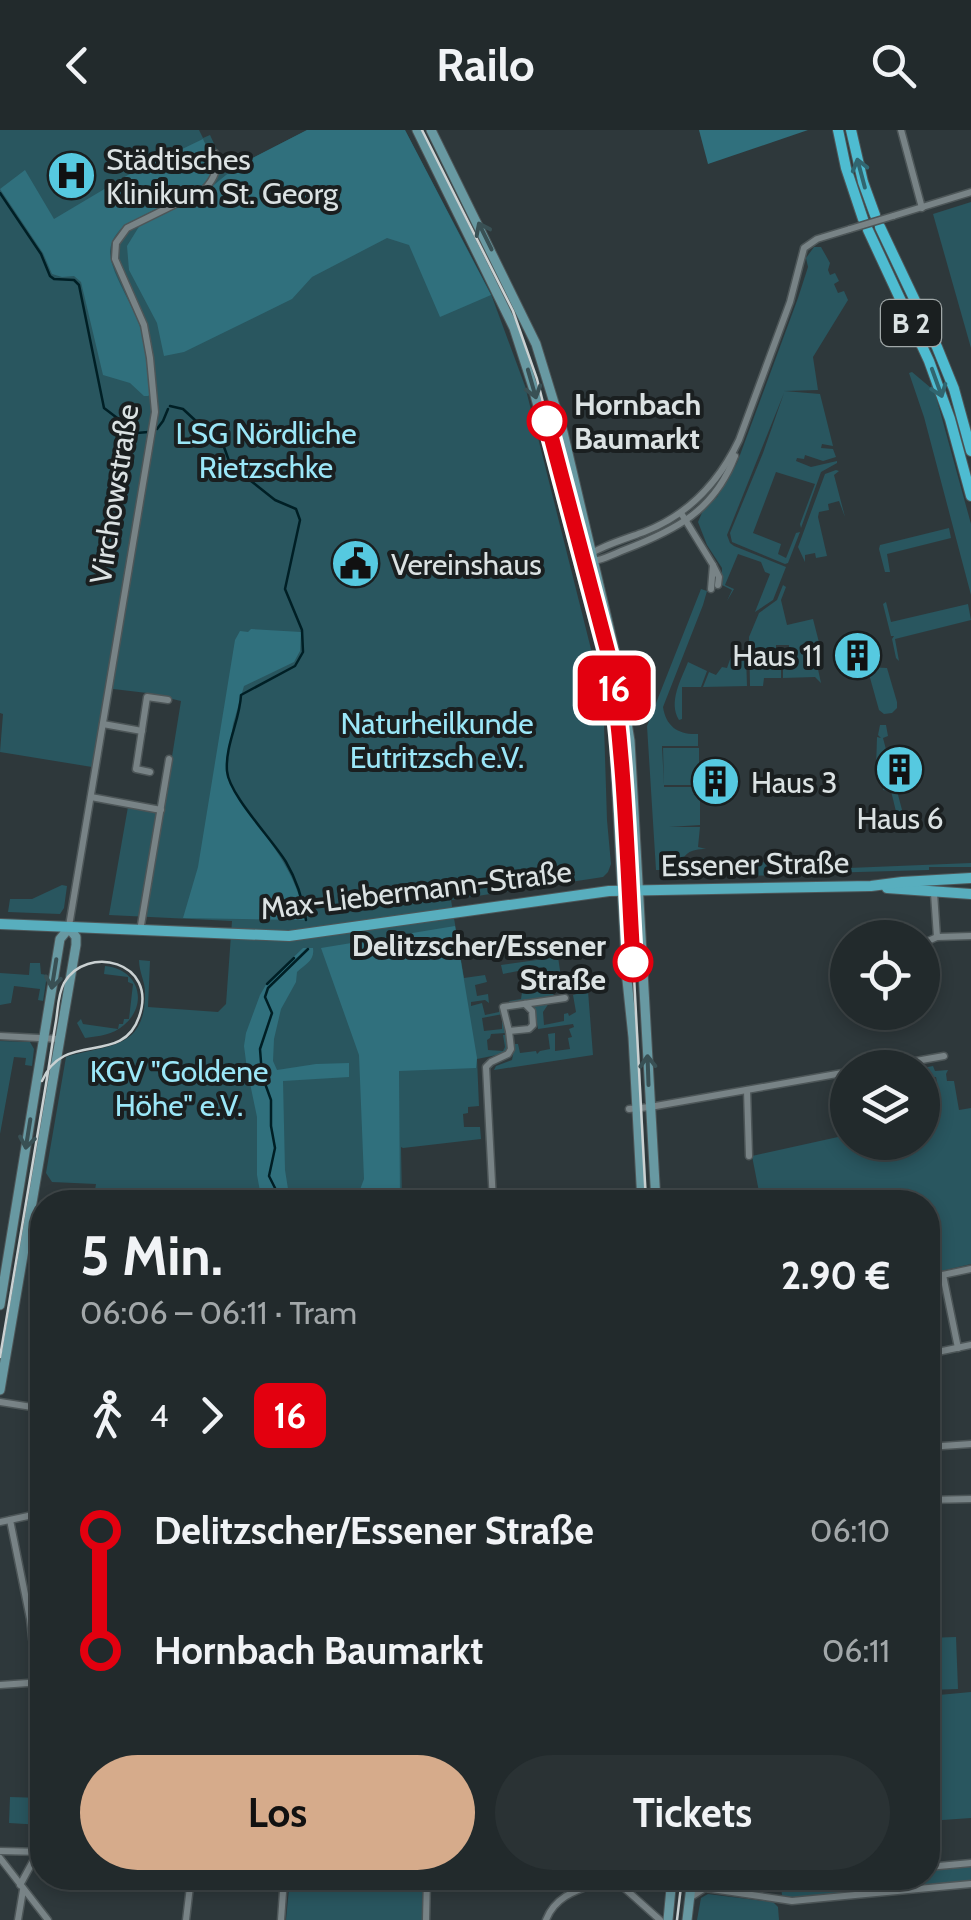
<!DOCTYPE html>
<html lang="de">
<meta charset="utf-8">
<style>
:root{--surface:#222a2c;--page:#2a3234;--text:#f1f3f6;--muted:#a2a7a9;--line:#3f4648;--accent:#d6ab8b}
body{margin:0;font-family:Cabin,sans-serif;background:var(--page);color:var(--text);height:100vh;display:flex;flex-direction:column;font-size:38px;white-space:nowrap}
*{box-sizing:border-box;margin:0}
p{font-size:32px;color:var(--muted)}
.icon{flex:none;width:55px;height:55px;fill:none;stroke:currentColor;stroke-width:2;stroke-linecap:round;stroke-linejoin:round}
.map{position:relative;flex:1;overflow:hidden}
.panel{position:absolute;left:30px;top:1060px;width:910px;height:700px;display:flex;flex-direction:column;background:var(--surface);border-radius:40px;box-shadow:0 5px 15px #0003,0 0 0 2px var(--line)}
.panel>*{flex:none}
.badge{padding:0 20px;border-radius:15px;font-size:35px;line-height:65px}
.controls{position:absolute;left:830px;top:790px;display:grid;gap:20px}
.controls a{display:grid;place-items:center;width:110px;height:110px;border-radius:50%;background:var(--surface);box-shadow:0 5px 15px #0003,0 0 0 2px var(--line);font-size:50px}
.map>.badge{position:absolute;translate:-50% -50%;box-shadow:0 0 0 5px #fff}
.legs{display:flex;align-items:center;gap:15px;height:110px;padding:0 50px;font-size:32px}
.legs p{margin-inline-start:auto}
.headline{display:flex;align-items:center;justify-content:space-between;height:170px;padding:0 50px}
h1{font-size:55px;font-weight:700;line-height:75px}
.cta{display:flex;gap:20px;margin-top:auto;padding:20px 50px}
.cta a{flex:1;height:115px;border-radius:60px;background:var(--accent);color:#111;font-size:40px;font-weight:700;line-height:115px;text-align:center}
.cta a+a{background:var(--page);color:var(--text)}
ul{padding:0 50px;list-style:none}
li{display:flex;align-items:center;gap:35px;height:120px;font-size:38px}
li i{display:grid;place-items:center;width:15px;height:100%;margin:0 12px;background:currentColor}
li i::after{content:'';width:25px;height:25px;margin:-12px;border:8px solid;border-radius:50%;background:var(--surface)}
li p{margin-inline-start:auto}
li:first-child i{background:linear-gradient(#0000 50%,currentColor 0)}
li:last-child i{background:linear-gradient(currentColor 50%,#0000 0)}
header{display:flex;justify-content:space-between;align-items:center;height:130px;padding:0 50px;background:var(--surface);font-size:45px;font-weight:700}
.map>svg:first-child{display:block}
</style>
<header><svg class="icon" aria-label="back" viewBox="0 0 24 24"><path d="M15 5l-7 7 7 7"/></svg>Railo<svg class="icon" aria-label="search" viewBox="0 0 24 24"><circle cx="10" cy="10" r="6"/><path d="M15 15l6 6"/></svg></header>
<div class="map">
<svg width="971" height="1790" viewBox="0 0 971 1790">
<rect width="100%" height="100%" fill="#2e383b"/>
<g fill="#29565f">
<path d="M0,0H199L203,8L210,5L223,33L234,31L237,36L307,0H405L491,164L525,256L596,539L604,595L607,690L611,734L608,742L603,747L451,770L464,848L485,845L487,852L475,855L477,866L488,864L489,873L485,870L471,872V876L482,873L485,885L499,882L501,873L503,884L482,888L484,901L502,899V892H504L506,903L491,904L490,908L487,910L488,920L503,921L505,917L503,905H506L507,919L502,924L477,929L479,976L468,977V983L463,984L464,997H480L481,1009L403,1018L401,1017L402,1072H93L96,1054L52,1052L46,1043L66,927C107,914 146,921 145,862C145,851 139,842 139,830L150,831L148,877L218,882L226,874L232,791L109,785L129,671L164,676L181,571L147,563L105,558L92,637L0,622L3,584L0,583Z"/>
<path d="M971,72V218L933,84Z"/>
<path d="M814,117H821L830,133L828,140L830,145L835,143L839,151L834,154L838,163L844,161L848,170L813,227L818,260L784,261L820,264L833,316L822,314L821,318L833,319L836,327L823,331L805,325L804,329L797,328L796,331L811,337L837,331V333L821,342L801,398L800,394L815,354L776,342L753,403L781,414L778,424L786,428L796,403L800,402L788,433L785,434L732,412L730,403L763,323L784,263L727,405L730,413L734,416L786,437L773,470L755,482L770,444L765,442L761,432L738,424L725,455L734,459L727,471L732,460L722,455V438L707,415L698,392L704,378L717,367L737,333L798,168L808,137L806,128Z"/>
<path d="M912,242L931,258L932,252L971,394V465L924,287L909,243Z"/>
<path d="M836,340L839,341L834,345L845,387L839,371L828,374L829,380L819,382L818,387L827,426L816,428L815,423L805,425V432L798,417L825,344Z"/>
<path d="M949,398L951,408L887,424L890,442H885L879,419L880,415Z"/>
<path d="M783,455L786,457L781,470L787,495L813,489L823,528L816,530L821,553L815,547L783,548V528H789V515H776V528H781V548H764L763,556H750L749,507L759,483L777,470Z"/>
<path d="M701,459L707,461L703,475L663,577C666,597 679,605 698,604V616H662L664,655L663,618H699V655H664V657H700V664L692,665H700V695L669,697H700L698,717L706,719C691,719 681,723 681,740H656L647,596Z"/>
<path d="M886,472L891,492L968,474L971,490L895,509L899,531L896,528L892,509L894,506H891L883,474Z"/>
<path d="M733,521L746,525L747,556L703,557L709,542L716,545L722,537L727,538Z"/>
<path d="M688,532L707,541L701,557H682V589L679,590C668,572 681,550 688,532Z"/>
<path d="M867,537L887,538L897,572V578L892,583L884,584L879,580Z"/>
<path d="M880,595H886L888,606L883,608L906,695L912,694L914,702H901L891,661L883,660V644L881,639H876L877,607L881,608L878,605Z"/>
<path d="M706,728L707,733L793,732L792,745L691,747L693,730Z"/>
<path d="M971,733V737H929V740L824,743V739Z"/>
<path d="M62,755L67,756L64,778L60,784L8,782L10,769H32Z"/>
<path d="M558,827L561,847L556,848L555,842L546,843V852L543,853L544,862L553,861L554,868L510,874L509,871L521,869L523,856L518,841L503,844L501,835Z"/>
<path d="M30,833H40L41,844L47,845L43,871L38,870L40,859L14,856L11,873L0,875V843L29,845Z"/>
<path d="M105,836C139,839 149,874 124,895C113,905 99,906 85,908L77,893L81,889L83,894L118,899L119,894H123L124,889H129L133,854L128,852V847L104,844Z"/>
<path d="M588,861L593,925L494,940L496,936L512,930L515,914H518L520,923L536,921L537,924L540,921L550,919L548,904L555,903V921L570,919L568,908L572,907L569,899L574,897L573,894L538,899L534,875L549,873L543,882L544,895L564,891V884L568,883L569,886L576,882L573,865Z"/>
<path d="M0,911L30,912L34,919L32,936L25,935L26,928L14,927L0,1004Z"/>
<path d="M933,936L935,941L948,940L946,944L947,951H954L959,980L971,978V1134L928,1144V1072H761L752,1026L847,1005L848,1012H922L923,956L926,960L938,957L936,947H933L923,938Z"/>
<path d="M956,1507L958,1559L928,1560V1508Z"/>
<path d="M971,1562V1688L928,1691V1566Z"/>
<path d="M10,1667L42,1668V1695L9,1693Z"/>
<path d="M971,1735V1752L787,1769L782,1765L781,1756L784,1751L822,1748H928V1738Z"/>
<path d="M290,1748H532V1752L502,1750L425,1752L423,1790H286Z"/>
<path d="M708,1764L773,1772L778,1777L779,1790H697L701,1768Z"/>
</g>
<g fill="#30707d">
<path d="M307,0H405L491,165L440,187L409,115L387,108L312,147L292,169L184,222L164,226L157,193L129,140L127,116L140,95L204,63L237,36Z"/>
<path d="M699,0H808L708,34Z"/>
<path d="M203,9L214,33L209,49L202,55L125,95C117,102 111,110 110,121C110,142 132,173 139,194C147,215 149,240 152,263L148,266H144L130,253L103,245L81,152L74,146L62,147L52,144L43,123L0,59L25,40L54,89L128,45Z"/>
<path d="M251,499L301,502L300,521L294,532L244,556L233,594L226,643C230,659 241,671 250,684C275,718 299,749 305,790L183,788L198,737L235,510L240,501L248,502Z"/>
<path d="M455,796L477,928L476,938L399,941L400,1072H289L291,1070L358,1065L364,1049L359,925L321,818Z"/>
<path d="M303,818H313C315,831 305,834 297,842L296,852L281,879L274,909L273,931L277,940L316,934L349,933V947L283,951L285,1040L289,1065L283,1072H262L257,1045V987L247,939L244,916L246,903L260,865L267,853Z"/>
</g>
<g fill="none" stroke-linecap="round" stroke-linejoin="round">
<g stroke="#001f25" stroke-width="2.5">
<path d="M0,63L41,124L50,146L54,149L74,150L79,155L104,278L137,303L148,302"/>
<path d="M170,276L183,279L224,317L233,342L242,349L251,351L275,370L296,379L300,390L285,459L302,500L303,522L295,536L241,565C240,590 225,615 227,641C229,665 272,709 286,732C296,749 303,771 306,790"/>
<path d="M157,299L163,291L168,279"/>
<path d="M267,854L294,828"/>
<path d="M285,1072L279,1066L269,1046L275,1018L271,996V970L262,945L260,919L272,883L265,867L268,858L308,819"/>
</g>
<defs>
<g id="minor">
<path d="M901,0L922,78"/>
<path d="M893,86L971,62"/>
<path d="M681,383L713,435"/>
<path d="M579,431C598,417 622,410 644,402C688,385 719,352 739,310L790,172L804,118L817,109L850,99"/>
<path d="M579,431C595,434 609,426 624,420C676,400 714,381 735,326"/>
<path d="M711,459L713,435L719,447L718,455"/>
<path d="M103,594L142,601"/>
<path d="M150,642L136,639L147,567L168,570"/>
<path d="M91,667L161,680"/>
<path d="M934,763L937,807L971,806"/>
<path d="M69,796L155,282L150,228L144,195L115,129L116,113L127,98L204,60C215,48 219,38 215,23"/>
<path d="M140,801L169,629"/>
<path d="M928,836V811L937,807"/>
<path d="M509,901L503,877L565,868"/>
<path d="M0,906L59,909"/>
<path d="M877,938L944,926"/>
<path d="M747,960L749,1026"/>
<path d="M629,979L650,977L848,942"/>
<path d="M493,1072L486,937L491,932L508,924L511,919L509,901L529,899L533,895L532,881L525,874"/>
<path d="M585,1072L626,1065L655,1063"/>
<path d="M24,1116L42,1117"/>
<path d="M943,1145L958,1218"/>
<path d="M928,1148L971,1139"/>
<path d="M928,1224L971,1215"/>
<path d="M0,1272L32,1277L42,1273"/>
<path d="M928,1317L971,1314"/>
<path d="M928,1370L971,1369"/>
<path d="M10,1390L30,1489L37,1552L38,1632"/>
<path d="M0,1392L42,1383"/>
<path d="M0,1555L42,1552"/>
<path d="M0,1721L42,1722"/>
<path d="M0,1728L48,1790"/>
<path d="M928,1737L971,1733"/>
<path d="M613,1748L660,1790"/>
<path d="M765,1748H793"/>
<path d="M20,1755L38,1722"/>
<path d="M691,1767L705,1758L792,1771L971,1754"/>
<path d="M18,1790L23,1760"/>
<path d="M186,1790L191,1748"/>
<path d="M281,1790L284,1748"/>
<path d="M426,1790L427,1748"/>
<path d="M546,1790C557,1762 584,1759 610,1748"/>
</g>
<g id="secondary">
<path d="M417,0L514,198L533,257L605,534L612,573L627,850L633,907L642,1072"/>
<path d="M431,0L536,214L563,302L616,527L630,611L656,1072"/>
<path d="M0,1175L60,809L69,798L76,807V815L0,1260"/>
<path d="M668,1790L672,1748"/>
<path d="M687,1790L692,1748"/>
</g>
<g id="primary">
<path d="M887,758L971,764"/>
<path d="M0,794L289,806L609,761L871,756L902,752L971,748"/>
</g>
<g id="trunk">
<path d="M838,0L846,38L863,89"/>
<path d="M851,0L863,52L875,85"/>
<path d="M880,97L937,217L954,259L971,321"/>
<path d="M868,100L929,231L950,289L971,366"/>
</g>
</defs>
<use href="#minor" stroke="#4d5658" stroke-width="9"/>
<use href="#secondary" stroke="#4d5658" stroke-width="11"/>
<use href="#primary" stroke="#4d5658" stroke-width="12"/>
<use href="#trunk" stroke="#4d5658" stroke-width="12"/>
<use href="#minor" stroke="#788386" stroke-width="6"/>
<use href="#secondary" stroke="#6899a2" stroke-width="9"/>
<use href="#primary" stroke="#58aebe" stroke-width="10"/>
<use href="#trunk" stroke="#4ebcd1" stroke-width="10"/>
<g stroke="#cad1d2" stroke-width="2.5">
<path d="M422,0L513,181L537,249L609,531L615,560L624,658L646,1072"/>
<path d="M0,1227L45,960C49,937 52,914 56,891C58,879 58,864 64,853C86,814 159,831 139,887C122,937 64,899 42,951"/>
<path d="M677,1790L682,1748"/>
</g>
<defs>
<path id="minor-bridge" d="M850,99L893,86"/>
</defs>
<use href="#minor-bridge" stroke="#4d5658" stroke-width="9" stroke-linecap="butt"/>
<use href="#minor-bridge" stroke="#788386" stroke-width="6"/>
</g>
<defs><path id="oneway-shaft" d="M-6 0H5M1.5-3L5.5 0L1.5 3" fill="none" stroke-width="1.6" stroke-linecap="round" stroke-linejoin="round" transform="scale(2.5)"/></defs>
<g stroke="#316670">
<use href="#oneway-shaft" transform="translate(861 43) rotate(-105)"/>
<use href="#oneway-shaft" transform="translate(937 253) rotate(70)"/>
</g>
<g stroke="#395054">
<use href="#oneway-shaft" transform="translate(485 106) rotate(-116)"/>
<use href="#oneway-shaft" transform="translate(532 254) rotate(74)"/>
<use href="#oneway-shaft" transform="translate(54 844) rotate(99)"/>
<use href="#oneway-shaft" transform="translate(648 940) rotate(-92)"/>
<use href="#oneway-shaft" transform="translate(28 1004) rotate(99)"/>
</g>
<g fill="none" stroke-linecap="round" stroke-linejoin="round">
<defs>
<path id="line-1" d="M547,291L610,530C625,630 627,731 633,832"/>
</defs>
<use href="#line-1" stroke="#fff" stroke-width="22"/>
<use href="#line-1" stroke="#e3000f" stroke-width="15"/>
</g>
<defs>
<symbol id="hospital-disc" viewBox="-11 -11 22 22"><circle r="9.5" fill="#56c9e0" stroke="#1a1f20"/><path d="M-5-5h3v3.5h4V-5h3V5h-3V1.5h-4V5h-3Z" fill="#111"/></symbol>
<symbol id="civic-disc" viewBox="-11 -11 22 22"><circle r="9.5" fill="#56c9e0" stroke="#1a1f20"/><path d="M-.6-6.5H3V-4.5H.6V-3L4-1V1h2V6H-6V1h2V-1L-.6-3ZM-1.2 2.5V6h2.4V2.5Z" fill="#111"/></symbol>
<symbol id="building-disc" viewBox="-11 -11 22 22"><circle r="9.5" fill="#56c9e0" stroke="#1a1f20"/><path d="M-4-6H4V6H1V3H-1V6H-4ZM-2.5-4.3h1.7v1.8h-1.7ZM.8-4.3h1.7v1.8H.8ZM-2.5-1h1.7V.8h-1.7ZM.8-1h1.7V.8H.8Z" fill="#111"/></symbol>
</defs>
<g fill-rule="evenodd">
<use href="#hospital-disc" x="44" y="18" width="55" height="55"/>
<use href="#civic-disc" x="328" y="406" width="55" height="55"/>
<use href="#building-disc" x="830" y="498" width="55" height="55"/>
<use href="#building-disc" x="872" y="612" width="55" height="55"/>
<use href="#building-disc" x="688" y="624" width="55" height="55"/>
</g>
<g fill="#fff" stroke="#e3000f" stroke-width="5">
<circle cx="547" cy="291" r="18"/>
<circle cx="633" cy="832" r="18"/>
</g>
<g text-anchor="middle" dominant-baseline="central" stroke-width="8" stroke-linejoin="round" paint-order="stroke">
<rect fill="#1a1f20" stroke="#a1a8a8" stroke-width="2.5" x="881" y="170" width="60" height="46" rx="8"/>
<g font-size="28" font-weight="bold" fill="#dbe2e3">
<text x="911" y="193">B 2</text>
</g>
<g font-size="30" fill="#dbe2e3" stroke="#1a1f20" text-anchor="start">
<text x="106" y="29">Städtisches<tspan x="106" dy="34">Klinikum St. Georg</tspan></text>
<text x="391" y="434">Vereinshaus</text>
<text x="822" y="525" text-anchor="end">Haus 11</text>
<text x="751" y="652">Haus 3</text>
<text x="900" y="688" text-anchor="middle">Haus 6</text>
</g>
<g font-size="30" font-weight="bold" fill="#dbe2e3" stroke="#1a1f20" text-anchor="start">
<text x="574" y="274">Hornbach<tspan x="574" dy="34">Baumarkt</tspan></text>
<text x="606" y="815" text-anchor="end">Delitzscher/Essener<tspan x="606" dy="34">Straße</tspan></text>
</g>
<g font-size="30" fill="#9be7f8" stroke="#1a1f20">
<text x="266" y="303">LSG Nördliche<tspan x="266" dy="34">Rietzschke</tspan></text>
<text x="437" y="593">Naturheilkunde<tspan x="437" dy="34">Eutritzsch e.V.</tspan></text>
<text x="179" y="941">KGV "Goldene<tspan x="179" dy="34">Höhe" e.V.</tspan></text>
</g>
<g font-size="30" fill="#dbe2e3" stroke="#1a1f20">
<text transform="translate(114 364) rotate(-81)">Virchowstraße</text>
<text transform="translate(755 734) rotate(-1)">Essener Straße</text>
<text transform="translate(416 760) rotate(-7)">Max-Liebermann-Straße</text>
</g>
</g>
</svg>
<div class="controls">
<a><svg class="icon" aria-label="locate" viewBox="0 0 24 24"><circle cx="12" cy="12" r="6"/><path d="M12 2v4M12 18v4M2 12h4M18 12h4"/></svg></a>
<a><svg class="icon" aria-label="layers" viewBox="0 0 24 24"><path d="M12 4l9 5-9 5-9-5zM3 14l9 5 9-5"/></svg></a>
</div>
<b class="badge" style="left:614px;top:558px;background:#e3000f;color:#fff">16</b>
<section class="panel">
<div class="headline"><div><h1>5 Min.</h1><p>06:06 – 06:11 · Tram</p></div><b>2.90 €</b></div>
<div class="legs"><svg class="icon" aria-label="walk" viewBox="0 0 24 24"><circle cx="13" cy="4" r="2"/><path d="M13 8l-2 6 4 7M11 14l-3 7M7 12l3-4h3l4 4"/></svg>4<svg class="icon" aria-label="forward" viewBox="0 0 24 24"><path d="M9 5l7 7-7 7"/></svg><b class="badge" style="background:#e3000f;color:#fff">16</b></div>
<ul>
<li><i style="color:#e3000f"></i><b>Delitzscher/Essener Straße</b><p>06:10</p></li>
<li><i style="color:#e3000f"></i><b>Hornbach Baumarkt</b><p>06:11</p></li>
</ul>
<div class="cta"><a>Los</a><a>Tickets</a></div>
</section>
</div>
